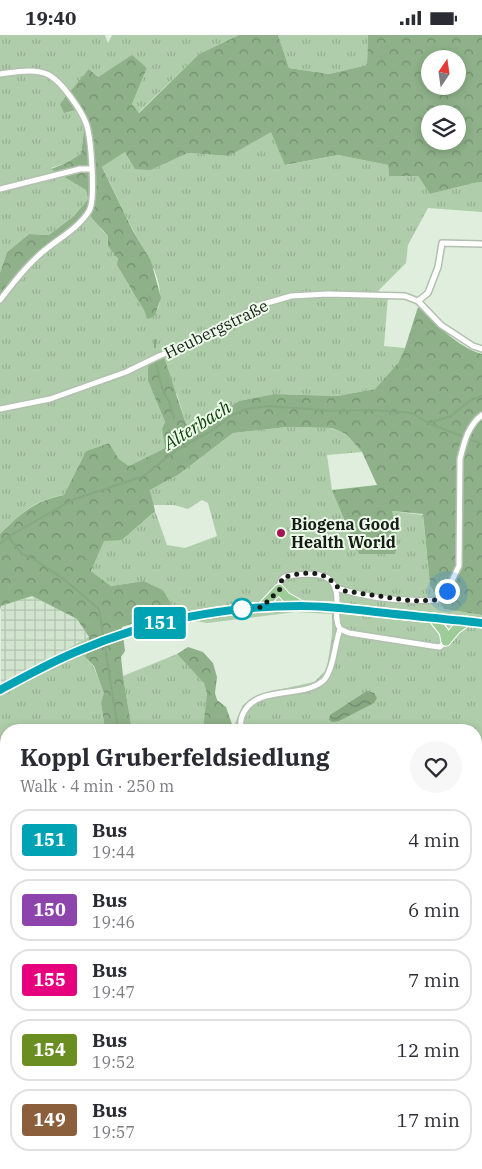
<!DOCTYPE html>
<meta charset="utf-8">
<style>
:root{--surface:#fff;--page:#f7f7f7;--text:#2b2b33;--muted:#7c7c81;--line:#e1e1e2}
body{margin:0;font-family:"IBM Plex Serif",serif;background:var(--page);color:var(--text);height:100vh;display:flex;flex-direction:column;font-size:19px;white-space:nowrap}
*{box-sizing:border-box;margin:0}
p{font-size:16px;color:var(--muted)}
.icon{flex:none;width:28px;height:28px;fill:none;stroke:currentColor;stroke-width:2;stroke-linecap:round;stroke-linejoin:round}
.map{position:relative;flex:1;overflow:hidden}
.details{position:absolute;left:0px;top:689px;width:482px;height:446px;display:flex;flex-direction:column;background:var(--surface);border-radius:20px 20px 0 0;box-shadow:0 2px 8px #0003}
.details>*{flex:none}
.badge{padding:0 10px;border-radius:4px;font-size:18px;line-height:32px}
.needle{width:32px;rotate:13deg}
.controls{position:absolute;left:421px;top:15px;display:grid;gap:10px}
.controls a{display:grid;place-items:center;width:45px;height:45px;border-radius:50%;background:var(--surface);box-shadow:0 2px 8px #0003;font-size:25px}
.you{position:absolute;width:25px;height:25px;margin:-12px;border:4px solid #fff;border-radius:50%;background:#1a73e8;box-shadow:0 0 0 8px #1a73e833}
.map>.badge{position:absolute;translate:-50% -50%;box-shadow:0 0 0 2px #fff}
.round{display:grid;place-items:center;flex:none;width:52px;height:52px;border-radius:26px;background:var(--page)}
.overview{display:flex;align-items:center;justify-content:space-between;height:85px;padding:0 20px}
h1{font-size:24px;font-weight:800;line-height:38px}
ul{padding:0;list-style:none}
li{display:flex;align-items:center;gap:15px;height:62px;margin:0 10px 8px;padding:0 10px;border:2px solid var(--line);border-radius:20px}
li div{flex:1}
li b{display:block;font-size:19px}
li em{font-style:normal}
li .badge{min-width:55px;font-weight:700;text-align:center}
.status{display:flex;justify-content:space-between;align-items:center;height:35px;padding:0 25px;background:var(--surface);direction:ltr}
.status svg{height:14px;fill:currentColor}
.map>svg:first-child{display:block}
</style>
<div class="status"><b>19:40</b><svg viewBox="0 0 49 12"><path d="M0 12V9h3v3zM5 12V6h3v6zM10 12V3h3v9zM15 12V0h3v12zM26 1h20v11H26zM47 4h2v5h-2z"/></svg></div>
<div class="map">
<svg width="482" height="1134" viewBox="0 0 482 1134">
<defs>
<pattern id="industrial-grid" width="8" height="8" patternUnits="userSpaceOnUse" patternTransform="scale(1.25)"><rect width="8" height="8" fill="#d1e5ce"/><path d="M0 4h8M4 0v8" fill="none" stroke="#b3c4b0"/></pattern>
<pattern id="grass-tufts" width="24" height="20" patternUnits="userSpaceOnUse" patternTransform="scale(1.25)"><rect width="24" height="20" fill="#afcdaa"/><path d="M3 7l-1-3M5 7V3M7 7l1-3M15 17l-1-3M17 17v-4M19 17l1-3" fill="none" stroke="#96af92"/></pattern>
<pattern id="forest-crowns" width="20" height="18" patternUnits="userSpaceOnUse" patternTransform="scale(1.25)"><rect width="20" height="18" fill="#8eb189"/><path d="M2 6a3 3 0 1 1 6 0M12 15a3 3 0 1 1 6 0" fill="none" stroke="#738f6f"/></pattern>
<pattern id="water-waves" width="16" height="10" patternUnits="userSpaceOnUse" patternTransform="scale(1.25)"><rect width="16" height="10" fill="#86a981"/><path d="M0 5q4-4 8 0t8 0" fill="none" stroke="#6d8969"/></pattern>
</defs>
<rect width="100%" height="100%" fill="#dfeedd"/>
<path fill="url(#industrial-grid)" d="M32,561L77,584L89,602L1,650V571Z"/>
<g fill="url(#grass-tufts)">
<path d="M0,0H105L108,8L112,0H239L199,19L138,78L132,69L147,33L132,21L98,42L89,34L75,75L83,85L84,95L81,119L66,128L51,133L86,155L88,164L74,181L49,200L29,199L7,217L0,238Z"/>
<path d="M278,0H368L367,30L329,39L289,33Z"/>
<path d="M271,96L286,130L338,120L388,130L389,141H418L430,159L474,148L482,147V177L428,173L408,210L406,228L378,256L388,261L384,311L405,313L398,328L375,354L337,361L274,359L239,366L197,392L186,389L177,359L148,346L165,387L162,394L165,413L129,431L119,424L109,408L86,416L64,460C34,465 21,478 0,499V263L24,236L90,174L101,194L108,201L128,249L146,278L158,274C167,247 145,218 133,195C122,174 113,153 102,132L125,117L151,135L188,118L229,121Z"/>
<path d="M287,392L331,393L346,399L362,417L327,420L332,455L398,506L391,476L423,480L430,550L444,574L482,580V823H476V695H234V691L243,670L264,658L314,647L327,634L332,599V579L295,577L207,588L196,586L175,575L163,555L144,546L111,551L91,536L104,505H122L155,476L167,510L185,513L217,501L208,468L202,465L188,474L174,470H153L150,455L178,440L233,398Z"/>
<path d="M89,602L85,622L93,631L105,658L101,668L105,695H6V737L0,739V649L1,650Z"/>
<path d="M177,619L204,647L207,659L204,695H132L123,641Z"/>
<path d="M6,902V956L2,957L0,955V914Z"/>
</g>
<g fill="url(#forest-crowns)" fill-rule="evenodd">
<path d="M239,0H278L289,33L329,39L367,30L368,0H482V147L474,148L430,159L418,141H389L388,130L338,120L285,130L271,97L229,121L188,118L151,135L135,134L125,117L102,132L133,196L151,226L161,263L155,280L151,283L147,284C145,273 139,268 134,259C128,249 123,239 117,230L118,224L108,211V201L91,182L89,174L80,186L43,216L0,263V238L7,217L29,199L49,200L74,181L88,164L86,155L51,134L66,128L81,119L84,95L83,85L75,75L64,78L60,69L89,34L98,42L132,20L147,33L132,69L139,78L199,19ZM430,24H458V51H430ZM430,79H458V106H430Z"/>
<path d="M418,272C437,289 457,312 482,319V580L444,574L430,550L423,479L392,476L398,506L395,519H359L332,455L377,450L362,417L346,399L332,393L287,392L233,398L178,440L150,455L155,476L122,505L104,506L91,536L111,551L144,546L163,555L175,575L122,592L125,616L121,622L123,641L132,695H105L101,668L104,658L94,631L85,622L89,602L77,584L32,561L1,571L0,575V499C21,478 34,466 64,460L86,416L109,408L119,424L129,431L165,413L162,394L165,387L148,346V331L164,322L186,389L197,392L239,366L274,359L337,361L375,354L398,328L405,313Z"/>
<path d="M188,612L203,617L213,628L217,642L215,658L217,665L226,672L234,695L203,694L207,659L204,648L177,619Z"/>
<path d="M482,900V1134H0V955L2,957L6,956V1129H476V914Z"/>
</g>
<path fill="url(#water-waves)" d="M367,656L374,658L377,663L374,668L339,686L333,687L329,685L330,680Z"/>
<g fill="none" stroke-linecap="round" stroke-linejoin="round">
<g stroke="#86a981" stroke-width="2">
<path d="M149,261L151,266"/>
<path d="M155,312V305"/>
<path d="M156,329L163,356L169,366L174,383"/>
<path d="M429,388L451,381L471,365L482,361"/>
<path d="M169,395L176,414"/>
<path d="M9,503L22,519L34,524L66,546L99,574L103,600"/>
<path d="M0,509L8,502L72,465L144,441L176,415L213,395L232,380L247,374L270,371L333,376L372,375L412,378L428,388L482,409"/>
<path d="M105,612L117,688L122,695"/>
<path d="M457,1129L462,1134"/>
</g>
<defs>
<g id="street">
<path d="M0,39C16,37 34,33 49,40C62,47 81,75 86,88C91,101 96,165 89,176C77,196 51,207 35,224C22,236 11,251 0,265"/>
<path d="M0,154L80,134H91"/>
<path d="M418,266L428,258L438,232L442,208L482,209"/>
<path d="M0,374L50,364L126,337L159,321L196,306L260,270L291,261L327,259L405,261L418,266L441,290L473,311L482,314"/>
<path d="M336,553C368,563 404,567 437,565L447,556L459,531L460,424C464,408 468,390 482,380"/>
<path d="M279,554C280,543 283,541 294,540C318,538 338,537 337,568C337,577 335,586 340,594L349,598L432,611L440,612L446,606"/>
<path d="M241,695C240,688 241,682 244,677C258,650 304,664 324,645C333,636 335,608 340,594"/>
<path d="M0,747H6"/>
<path d="M476,825L482,824"/>
</g>
<g id="secondary">
<path d="M476,900L482,898"/>
<path d="M0,1113H6"/>
</g>
<g id="primary">
<path d="M262,572L279,554L286,562L300,570"/>
<path d="M347,574L482,588"/>
<path d="M433,583L444,597L446,606"/>
<path d="M446,606L456,594L467,586"/>
<path d="M0,655C26,641 51,627 78,616C158,582 245,567 331,572"/>
</g>
</defs>
<use href="#street" stroke="#b2c0b0" stroke-width="8"/>
<use href="#secondary" stroke="#b2c0b0" stroke-width="10"/>
<use href="#primary" stroke="#fff" stroke-width="11"/>
<use href="#street" stroke="#fff" stroke-width="5"/>
<use href="#secondary" stroke="#cee6cb" stroke-width="8"/>
<use href="#primary" stroke="#9dcc98" stroke-width="9"/>
<defs>
<path id="primary-bridge" d="M331,572L347,574"/>
</defs>
<use href="#primary-bridge" stroke="#fff" stroke-width="11" stroke-linecap="butt"/>
<use href="#primary-bridge" stroke="#9dcc98" stroke-width="9"/>
</g>
<g fill="none" stroke-linecap="round" stroke-linejoin="round">
<defs>
<path id="line" d="M0,655C26,641 51,627 78,616C147,586 225,571 300,571C326,571 351,574 376,577C411,581 447,584 482,588"/>
</defs>
<use href="#line" stroke="#fff" stroke-width="11"/>
<use href="#line" stroke="#00a3b4" stroke-width="8"/>
<path stroke="#171c16" stroke-width="5" stroke-dasharray="0 9" d="M242,574L262,572L280,554L282,543C293,539 315,535 326,542C335,547 334,552 345,556L412,566L437,565L447,556"/>
</g>
<circle fill="#a61655" stroke="#edfcea" stroke-width="2" cx="281" cy="498" r="5"/>
<circle fill="#fff" stroke="#00a3b4" stroke-width="2.5" cx="242" cy="574" r="10"/>
<g text-anchor="middle" dominant-baseline="central" stroke-width="4" stroke-linejoin="round" paint-order="stroke">
<g font-size="16" fill="#171c16" stroke="#edfcea">
<text transform="translate(216 294) rotate(-26)">Heubergstraße</text>
</g>
<g font-size="16" font-weight="bold" fill="#171c16" stroke="#edfcea" text-anchor="start">
<text x="291" y="489">Biogena Good<tspan x="291" dy="18">Health World</tspan></text>
</g>
<g font-size="18" font-style="italic" fill="#11430c" stroke="#edfcea">
<text transform="translate(197 390) rotate(-32)">Alterbach</text>
</g>
</g>
</svg>
<div class="controls">
<a><svg class="needle" viewBox="-14 -14 28 28"><path d="M0-13l5 13h-10z" fill="#e53935"/><path d="M0 13l5-13h-10z" fill="#7c7c81"/></svg></a>
<a><svg class="icon" aria-label="layers" viewBox="0 0 24 24"><path d="M12 4l9 5-9 5-9-5zM3 14l9 5 9-5"/></svg></a>
</div>
<div class="you" style="left:447px;top:556px"></div>
<b class="badge" style="left:160px;top:588px;background:#00a3b4;color:#fff">151</b>
<section class="details">
<div class="overview"><div><h1>Koppl Gruberfeldsiedlung</h1><p>Walk · 4 min · 250 m</p></div><a class="round"><svg class="icon" aria-label="heart" viewBox="0 0 24 24"><path d="M12 20l-8-8c-3-5 5-10 8-4 3-6 11-1 8 4z"/></svg></a></div>
<ul>
<li><span class="badge" style="background:#00a3b4;color:#fff">151</span><div><b>Bus</b><p>19:44</p></div><em>4 min</em></li>
<li><span class="badge" style="background:#8e44ad;color:#fff">150</span><div><b>Bus</b><p>19:46</p></div><em>6 min</em></li>
<li><span class="badge" style="background:#e6007e;color:#fff">155</span><div><b>Bus</b><p>19:47</p></div><em>7 min</em></li>
<li><span class="badge" style="background:#6b8e23;color:#fff">154</span><div><b>Bus</b><p>19:52</p></div><em>12 min</em></li>
<li><span class="badge" style="background:#8b5e3c;color:#fff">149</span><div><b>Bus</b><p>19:57</p></div><em>17 min</em></li>
</ul>
</section>
</div>
